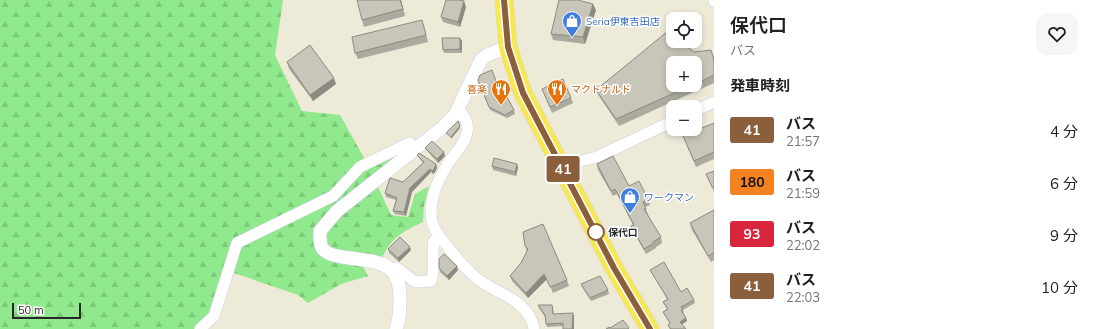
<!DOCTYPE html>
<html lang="ja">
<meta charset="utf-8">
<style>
:root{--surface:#fff;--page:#f6f6f6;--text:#202124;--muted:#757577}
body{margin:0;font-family:Mulish,"Noto Sans JP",sans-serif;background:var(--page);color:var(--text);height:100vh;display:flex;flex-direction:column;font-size:15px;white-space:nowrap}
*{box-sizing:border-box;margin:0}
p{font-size:13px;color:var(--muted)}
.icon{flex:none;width:22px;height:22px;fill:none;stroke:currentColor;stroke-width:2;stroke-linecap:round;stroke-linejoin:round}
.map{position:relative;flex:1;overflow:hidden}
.drawer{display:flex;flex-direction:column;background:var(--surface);width:380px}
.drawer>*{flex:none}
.badge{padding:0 8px;border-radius:3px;font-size:14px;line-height:26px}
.fabs{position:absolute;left:666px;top:12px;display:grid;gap:8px}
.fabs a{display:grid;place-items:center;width:36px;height:36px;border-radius:8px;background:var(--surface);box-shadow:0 2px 6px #0003;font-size:20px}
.scale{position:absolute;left:12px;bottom:10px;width:69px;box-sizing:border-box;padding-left:4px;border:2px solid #282828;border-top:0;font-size:11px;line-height:14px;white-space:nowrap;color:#282828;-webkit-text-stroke:3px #fff;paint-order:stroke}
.map>.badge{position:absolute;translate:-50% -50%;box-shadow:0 0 0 2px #fff}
h2{padding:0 16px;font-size:15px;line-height:36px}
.round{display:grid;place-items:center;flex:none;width:42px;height:42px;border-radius:12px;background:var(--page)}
.overview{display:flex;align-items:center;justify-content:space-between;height:68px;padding:0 16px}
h1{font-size:19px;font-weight:600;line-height:30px}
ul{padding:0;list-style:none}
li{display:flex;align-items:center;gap:12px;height:52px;padding:0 16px}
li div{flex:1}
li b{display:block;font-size:15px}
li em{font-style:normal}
li .badge{min-width:44px;font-weight:700;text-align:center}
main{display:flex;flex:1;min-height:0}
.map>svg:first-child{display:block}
</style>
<main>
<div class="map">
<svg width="714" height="329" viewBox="0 0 714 329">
<defs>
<pattern id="forest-firs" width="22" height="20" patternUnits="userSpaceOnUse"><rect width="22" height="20" fill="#90ea8d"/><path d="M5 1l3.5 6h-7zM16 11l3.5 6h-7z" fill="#7cc97a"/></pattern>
</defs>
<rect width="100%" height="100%" fill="#edead8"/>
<path fill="url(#forest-firs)" d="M0,0H283L275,55L302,111L340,115L367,163L400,153L373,176L391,215L408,217L415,194L429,186L424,206L423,222C402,232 392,237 382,258L362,265L368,276L341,284L308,303L298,295L228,271L204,329H0Z"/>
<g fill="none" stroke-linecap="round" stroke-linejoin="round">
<defs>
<g id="minor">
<path d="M714,0V1"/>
<path d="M457,109C465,116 470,125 466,136C463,146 455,153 449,162C438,179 428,201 432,222C435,235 470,275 482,282C501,295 530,302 534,329"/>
<path d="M695,111L714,102"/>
<path d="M559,161H580L597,157L673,121"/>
<path d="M390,269L397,268L415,282L431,281C436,269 431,255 434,241L439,238"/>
<path d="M200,329L214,316L237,243L333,196L360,167L409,143L416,149"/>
</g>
<path id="tertiary" d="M396,329C400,318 400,308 400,296C399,258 372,262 343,257C337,256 329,255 325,251C319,247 320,238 320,231L337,211L442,128L455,115L481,60L487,55L508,47"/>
<path id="trunk" d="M504,0L508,47L523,93L614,268L650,329"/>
</defs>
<use href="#minor" stroke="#d0cde4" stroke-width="12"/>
<use href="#tertiary" stroke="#d0cde4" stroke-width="14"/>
<use href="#trunk" stroke="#d4d4d4" stroke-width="19"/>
<use href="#minor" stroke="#fff" stroke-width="11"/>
<use href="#tertiary" stroke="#fff" stroke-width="13"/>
<use href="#trunk" stroke="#f8e84e" stroke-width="18"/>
</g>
<g fill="#acaa9e" fill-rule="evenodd">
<path d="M401,0L405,16L364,27L362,20Z"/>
<path d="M466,7L460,27L443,22L441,17Z"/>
<path d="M596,10L585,44L553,40L551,34Z"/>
<path d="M424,26L428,42L358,59L355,53Z"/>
<path d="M462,41V53H444L443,50Z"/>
<path d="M711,50L714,58V83L619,126L599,96L596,90L694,52ZM695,63V85H673Z"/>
<path d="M287,62L336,84L313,101L289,69Z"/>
<path d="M478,80L500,92L514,110L515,114L507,118L490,110Z"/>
<path d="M542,89L571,98L573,103L552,113Z"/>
<path d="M714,123V159L696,167L683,136Z"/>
<path d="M425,148L445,156L438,163L427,151Z"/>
<path d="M417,155L436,164L437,168L435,172L433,174L431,172L412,192L406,216L395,214L393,211L396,200L386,197L385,193L403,182L423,163L419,158Z"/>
<path d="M597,164L648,199L650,205L645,207L648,214H647L661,237L662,243L656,247V248L646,254L633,231L631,226L633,225L617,194L613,196L598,170Z"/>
<path d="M492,166L518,167L516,176L493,170Z"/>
<path d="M714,171V192L706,174Z"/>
<path d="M714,210V260L711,262L692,230L690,223Z"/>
<path d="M525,246L567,280L569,286L553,293L547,279L528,298L512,281L510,276L521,263L527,252Z"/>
<path d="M388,249L411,250L399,262L389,253Z"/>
<path d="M439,268L458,270L449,280L440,272Z"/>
<path d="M650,270L681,292L694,300L695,303L683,310L684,312L683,313L686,318L687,321L682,324L686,329H670L669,328L668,325L670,323L663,312L667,309L663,302L667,299L652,273Z"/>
<path d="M581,284L608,290L609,294L591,301L582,287Z"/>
<path d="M538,305H552L553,308L554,314L574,316L563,326L547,327L545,317L539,308Z"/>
</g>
<g fill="#8c8b81">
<path d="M400,0H401L405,16L403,9Z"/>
<path d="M464,1L466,7L460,27L458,22Z"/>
<path d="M593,4L596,10L585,44L583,37Z"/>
<path d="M460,38L462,41V53L460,49Z"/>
<path d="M334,78L336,84L313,101L310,95Z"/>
<path d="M458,121L460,128L451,139V137Z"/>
<path d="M444,152L445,156L438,163L437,159Z"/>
<path d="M436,164L437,168L435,172L433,174L432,171Z"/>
<path d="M517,164L518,167L516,176L515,172Z"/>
<path d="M430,169L431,172L412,192L406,216L404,212L410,188Z"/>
<path d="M410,247L411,250L399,262L398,258Z"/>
<path d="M457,266L458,270L449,280L447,276Z"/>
<path d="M544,274L547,279L528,298L526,293Z"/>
<path d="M573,313L574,316V329H572Z"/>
<path d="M686,318L687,321L681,325L680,322Z"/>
</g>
<g fill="#c8c6b8" stroke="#8c8b81">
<path d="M357,0H400L403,9L362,20Z"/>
<path d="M446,0H459L464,1L458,22L441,17Z"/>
<path d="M559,0H578L593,4L583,37L551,34Z"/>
<path d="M422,20L426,35L355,53L352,37Z"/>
<path d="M668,31L673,35V41H680L694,52L711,50L714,60V75L695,84V63H673V85H692L616,119L596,90Z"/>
<path d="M442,38H460V49L443,50Z"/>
<path d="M310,45L334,78L310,95L287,62Z"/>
<path d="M492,70L500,92L506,95L514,110L505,115L489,107L478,80L480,75Z"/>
<path d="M563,79L571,98L550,107L542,89Z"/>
<path d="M458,121L460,126L451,137L446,133Z"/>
<path d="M714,123V152L694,161L683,136Z"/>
<path d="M432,141L444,152L437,159L425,148Z"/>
<path d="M419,153L436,164L434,169L432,171L430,169L410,188L404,212L393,211L397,198L385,193L390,178L403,182L424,162L417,155Z"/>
<path d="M613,156L629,186L639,181L648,199L643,202L646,209H644L661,237L653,242L654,243L644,249L631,226L634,225L615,189L611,191L597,164Z"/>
<path d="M494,158L517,164L515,172L492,166Z"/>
<path d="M714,171V187H712L706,174Z"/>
<path d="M714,210V253L708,256L690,223Z"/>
<path d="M543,224L567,280L550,287L544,274L526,293L510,276L521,263L528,249L525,246L523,232Z"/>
<path d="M400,237L410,247L398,258L388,249Z"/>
<path d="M444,254L457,266L447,276L439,268V259Z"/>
<path d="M664,262L681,292L687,288L694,300L681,307L683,309L681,310L686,318L680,322L686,329H671L668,325L670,323L663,312L668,309L663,302L668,299L650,270Z"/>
<path d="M600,276L608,290L590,298L581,284Z"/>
<path d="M538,305H552L553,314L573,313L572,329H563V323L546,324L545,315Z"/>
<path d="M623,320L629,328L628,329H606L609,327L610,328Z"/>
</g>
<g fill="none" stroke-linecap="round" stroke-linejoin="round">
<defs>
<path id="line" d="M504,0L508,47L523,93L614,268L650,329"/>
</defs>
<use href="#line" stroke="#fff" stroke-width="9"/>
<use href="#line" stroke="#8b5e3c" stroke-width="6"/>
</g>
<defs>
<symbol id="shop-pin" viewBox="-11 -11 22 30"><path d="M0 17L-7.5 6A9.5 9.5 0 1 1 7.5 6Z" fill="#3f7fe0" stroke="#fff"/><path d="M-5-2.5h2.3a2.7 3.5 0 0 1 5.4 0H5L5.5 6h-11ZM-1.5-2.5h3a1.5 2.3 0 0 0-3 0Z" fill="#fff"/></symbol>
<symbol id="restaurant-pin" viewBox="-11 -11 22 30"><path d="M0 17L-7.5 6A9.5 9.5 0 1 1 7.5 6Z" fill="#e8710a" stroke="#fff"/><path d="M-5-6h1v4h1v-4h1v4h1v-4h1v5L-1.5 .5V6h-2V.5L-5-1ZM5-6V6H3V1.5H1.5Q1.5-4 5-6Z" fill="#fff"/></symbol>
</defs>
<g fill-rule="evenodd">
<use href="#shop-pin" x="561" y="10" width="22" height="30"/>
<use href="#restaurant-pin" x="490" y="78" width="22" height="30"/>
<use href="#restaurant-pin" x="546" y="78" width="22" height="30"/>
<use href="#shop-pin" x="619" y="186" width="22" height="30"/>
</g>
<circle fill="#fff" stroke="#8b5e3c" stroke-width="2" cx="596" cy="232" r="8"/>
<g text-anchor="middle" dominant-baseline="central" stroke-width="3" stroke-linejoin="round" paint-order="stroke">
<g font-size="10" fill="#366cbe" stroke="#fff" text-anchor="start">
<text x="586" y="21">Seria伊東吉田店</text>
<text x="644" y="197">ワークマン</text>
</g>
<g font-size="10" fill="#c56008" stroke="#fff" text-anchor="end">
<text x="487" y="89">喜楽</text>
<text x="571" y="89" text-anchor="start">マクドナルド</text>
</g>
<g font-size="10" font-weight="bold" fill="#282828" stroke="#fff" text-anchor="start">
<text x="608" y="232">保代口</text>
</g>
</g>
</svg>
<div class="fabs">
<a><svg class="icon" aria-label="locate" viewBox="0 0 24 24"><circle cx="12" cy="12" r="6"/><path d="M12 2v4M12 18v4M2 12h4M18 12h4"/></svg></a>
<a>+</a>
<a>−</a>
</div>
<div class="scale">50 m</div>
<b class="badge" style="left:563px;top:169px;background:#8b5e3c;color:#fff">41</b>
</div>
<section class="drawer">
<div class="overview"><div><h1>保代口</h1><p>バス</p></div><a class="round"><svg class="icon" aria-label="heart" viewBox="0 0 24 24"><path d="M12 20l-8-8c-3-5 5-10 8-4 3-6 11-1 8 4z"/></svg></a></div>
<h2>発車時刻</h2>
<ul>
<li><span class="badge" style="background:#8b5e3c;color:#fff">41</span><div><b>バス</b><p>21:57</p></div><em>4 分</em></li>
<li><span class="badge" style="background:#f58220;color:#111">180</span><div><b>バス</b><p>21:59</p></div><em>6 分</em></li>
<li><span class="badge" style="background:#d7263d;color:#fff">93</span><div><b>バス</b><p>22:02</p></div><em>9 分</em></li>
<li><span class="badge" style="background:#8b5e3c;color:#fff">41</span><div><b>バス</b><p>22:03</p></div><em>10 分</em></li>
</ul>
</section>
</main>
